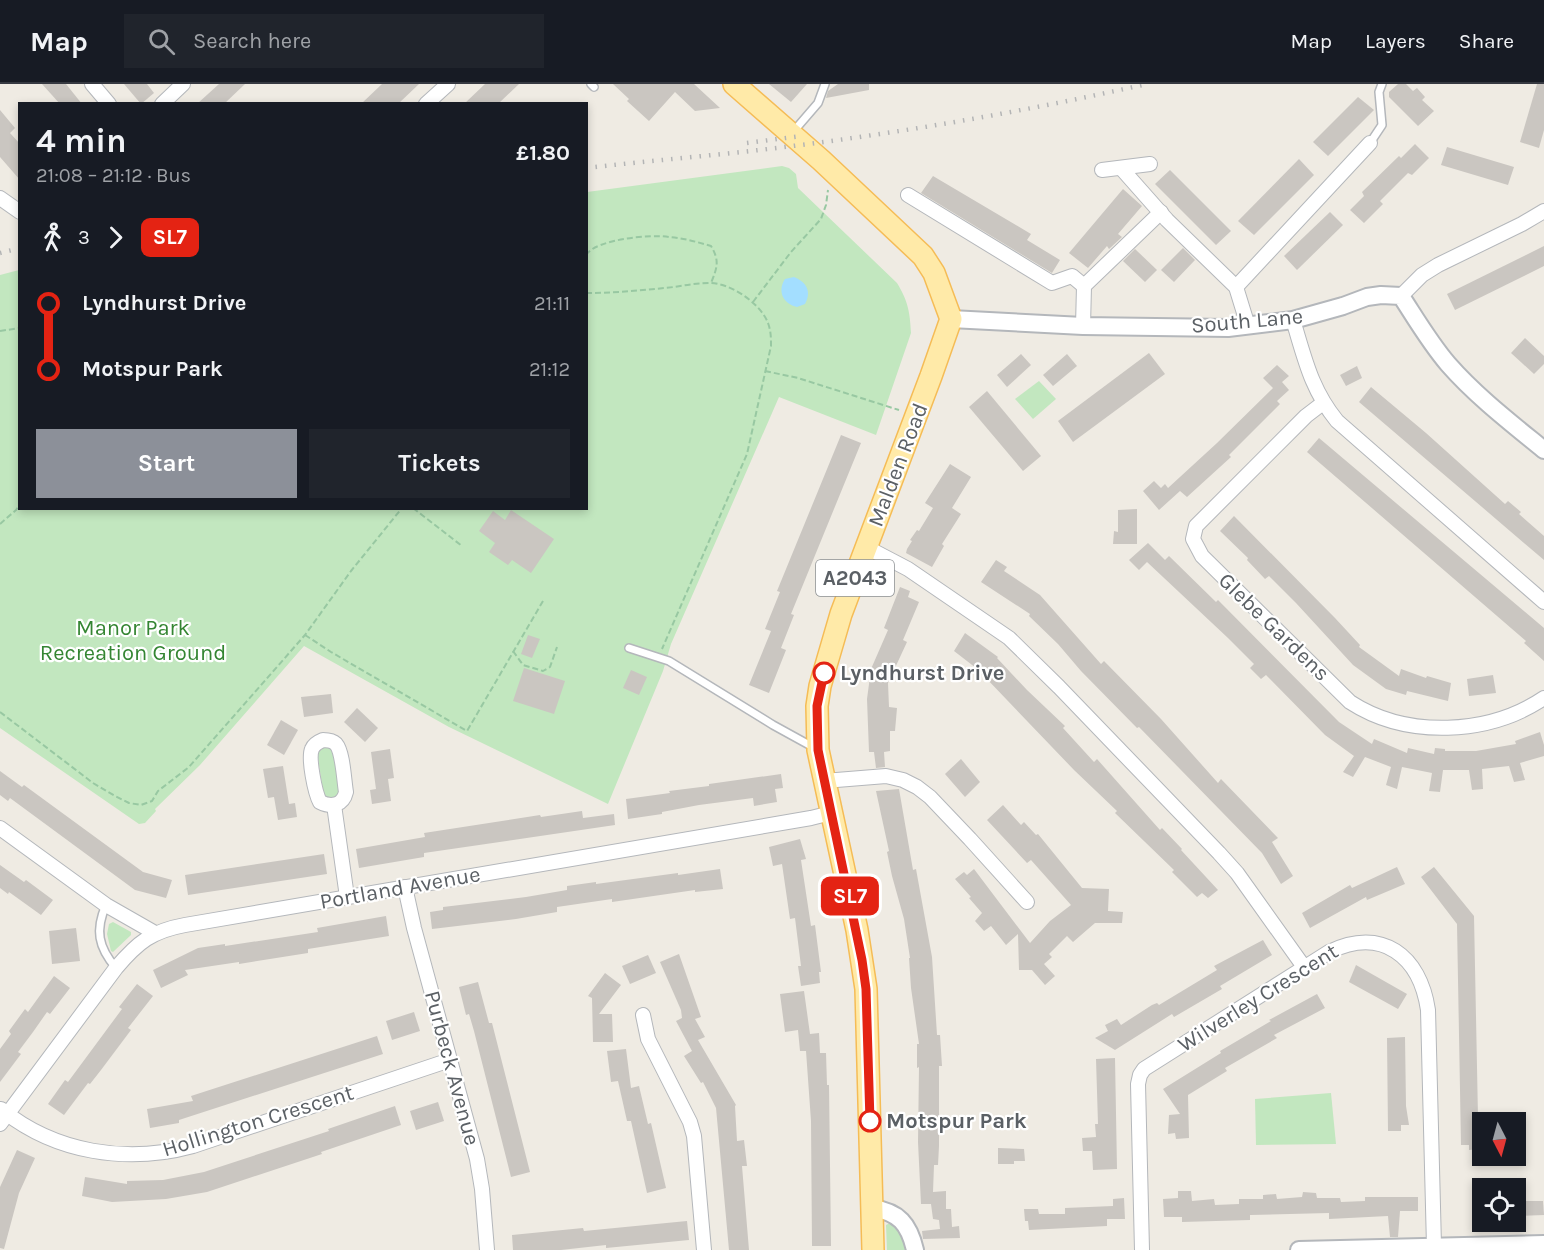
<!DOCTYPE html>
<meta charset="utf-8">
<style>
:root{--surface:#171b24;--page:#20242c;--text:#f1f3f6;--muted:#9ea1a6;--line:#363941;--accent:#8c9099}
body{margin:0;font-family:Karla,sans-serif;background:var(--page);color:var(--text);height:100vh;display:flex;flex-direction:column;font-size:22px;white-space:nowrap}
*{box-sizing:border-box;margin:0}
p{font-size:20px;color:var(--muted)}
.icon{flex:none;width:33px;height:33px;fill:none;stroke:currentColor;stroke-width:2;stroke-linecap:round;stroke-linejoin:round}
.map{position:relative;flex:1;overflow:hidden}
.panel{position:absolute;left:18px;top:18px;width:570px;height:408px;display:flex;flex-direction:column;background:var(--surface);border-radius:0px;box-shadow:0 3px 9px #0003}
.panel>*{flex:none}
.badge{padding:0 12px;border-radius:9px;font-size:21px;line-height:39px}
.needle{width:39px;rotate:174deg}
.buttons{position:absolute;left:1472px;top:1028px;display:grid;gap:12px}
.buttons a{display:grid;place-items:center;width:54px;height:54px;border-radius:0px;background:var(--surface);box-shadow:0 3px 9px #0003;font-size:30px}
.map>.badge{position:absolute;translate:-50% -50%;box-shadow:0 0 0 3px #fff}
.legs{display:flex;align-items:center;gap:9px;height:66px;padding:0 18px;font-size:20px}
.legs p{margin-inline-start:auto}
.head{display:flex;align-items:center;justify-content:space-between;height:102px;padding:0 18px}
h1{font-size:33px;font-weight:700;line-height:45px}
.action{display:flex;gap:12px;margin-top:auto;padding:12px 18px}
.action a{flex:1;height:69px;border-radius:0px;background:var(--accent);color:#fff;font-size:24px;font-weight:700;line-height:69px;text-align:center}
.action a+a{background:var(--page);color:var(--text)}
ul{padding:0 18px;list-style:none}
li{display:flex;align-items:center;gap:21px;height:66px;font-size:22px}
li i{display:grid;place-items:center;width:9px;height:100%;margin:0 8px;background:currentColor}
li i::after{content:'';width:15px;height:15px;margin:-8px;border:4px solid;border-radius:50%;background:var(--surface)}
li p{margin-inline-start:auto}
li:first-child i{background:linear-gradient(#0000 50%,currentColor 0)}
li:last-child i{background:linear-gradient(currentColor 50%,#0000 0)}
header{display:flex;align-items:center;gap:36px;box-sizing:border-box;height:84px;padding:0 30px;background:var(--surface);border-bottom:2px solid var(--line)}
header strong{font-size:28px}
nav{display:flex;gap:33px;margin-inline-start:auto;font-size:21px}
.search{width:420px;height:54px;background:var(--page);display:flex;align-items:center;gap:15px;box-sizing:border-box;padding:0 21px;border-radius:0px;color:var(--muted);font-size:22px}
.map>svg:first-child{display:block}
</style>
<header>
<strong>Map</strong>
<div class="search"><svg class="icon" aria-label="search" viewBox="0 0 24 24"><circle cx="10" cy="10" r="6"/><path d="M15 15l6 6"/></svg>Search here</div>
<nav><a>Map</a><a>Layers</a><a>Share</a></nav>
</header>
<div class="map">
<svg width="1544" height="1166" viewBox="0 0 1544 1166">
<rect width="100%" height="100%" fill="#efebe3"/>
<g fill="#c2e7bf">
<path d="M782,82L789,84L796,90L798,104L897,199C908,217 910,228 911,249L876,351L779,313L671,560L663,587L608,720L449,643L304,562L200,681L155,725L156,727L145,739L139,740L0,644V191L19,186L20,424H586L587,108Z"/>
<path d="M1039,297L1056,315L1033,335L1015,315Z"/>
<path d="M326,661L332,665L333,668L339,705L338,711L330,715L324,711L323,707L317,668L319,665Z"/>
<path d="M113,838L131,848V851L113,868L111,867L107,850L109,840Z"/>
<path d="M1331,1009L1336,1060L1256,1061L1255,1015Z"/>
<path d="M895,1138L910,1166H887L886,1141L890,1139Z"/>
</g>
<path fill="#a3deff" d="M794,193C806,198 812,207 805,220L797,223C783,220 777,207 785,195Z"/>
<g fill="#cac6c1">
<path d="M42,0H66L82,20H60Z"/>
<path d="M124,0H147L154,9L141,20Z"/>
<path d="M219,0H245L224,20H197Z"/>
<path d="M382,0H419L398,20H361Z"/>
<path d="M485,0H519L498,20H464Z"/>
<path d="M613,0H694L720,24L695,27L675,8L649,37L627,17L629,15Z"/>
<path d="M769,0H807L791,18Z"/>
<path d="M838,0H869V6L826,14L828,7Z"/>
<path d="M1398,0H1406L1413,7L1417,4L1425,13L1422,16L1434,27L1418,42L1389,13V8Z"/>
<path d="M1537,0H1544V46L1539,64L1520,58Z"/>
<path d="M1358,13L1374,26L1328,72L1313,58Z"/>
<path d="M0,26L15,44L10,49L20,60V96L0,73Z"/>
<path d="M1415,60L1429,74L1412,91L1408,89L1380,117L1383,120L1364,139L1350,126L1364,112L1362,108L1399,72L1401,74Z"/>
<path d="M1447,63L1514,83L1508,101L1441,81Z"/>
<path d="M1299,75L1314,91L1254,151L1238,137Z"/>
<path d="M1170,86L1231,147L1216,161L1155,100Z"/>
<path d="M933,92L1031,150L1027,156L1060,176L1052,189L921,109Z"/>
<path d="M1123,105L1142,122L1118,150L1122,153L1109,165L1107,162L1088,184L1069,169Z"/>
<path d="M1330,128L1343,141L1297,186L1284,172Z"/>
<path d="M1544,162V182L1455,226L1447,210Z"/>
<path d="M1183,164L1195,176L1174,198L1161,186Z"/>
<path d="M1135,165L1157,186L1145,198L1123,177Z"/>
<path d="M1525,254L1544,272V280L1534,290L1511,269Z"/>
<path d="M1149,269L1165,290L1073,358L1058,337Z"/>
<path d="M1021,270L1031,281L1007,303L997,291Z"/>
<path d="M1067,270L1077,282L1053,302L1043,291Z"/>
<path d="M1277,281L1289,292L1282,298L1289,306L1277,317L1280,320L1229,371L1231,373L1187,413L1180,407L1159,426L1143,407L1154,397L1161,404L1165,400L1168,404L1217,359L1273,304L1263,294Z"/>
<path d="M1357,282L1362,294L1346,302L1340,291Z"/>
<path d="M1371,303L1426,349L1505,420L1508,417L1521,428L1519,430L1544,452V476L1359,318Z"/>
<path d="M987,307L1041,372L1023,387L969,323Z"/>
<path d="M841,351L861,359L791,530L794,531L781,564L786,566L769,609L749,601L771,547L765,545L780,508L777,507Z"/>
<path d="M1319,354L1544,544V577L1524,559L1526,557L1307,368Z"/>
<path d="M950,380L971,393L952,424L961,430L942,460L944,462L932,483L906,469L907,465L912,457L910,456L917,446L919,447L933,424L925,419Z"/>
<path d="M1137,425V460H1113L1114,447L1118,448V426Z"/>
<path d="M511,426L554,455L531,489L512,476L508,481L489,468L495,459L479,447L493,427L505,436Z"/>
<path d="M1234,432L1335,534L1360,561L1359,563L1399,592L1401,585L1426,594L1427,592L1451,599L1448,617L1407,607L1406,611L1386,605L1353,581L1296,519L1269,492L1265,495L1247,476L1248,474L1220,447Z"/>
<path d="M1148,459L1165,476L1169,472L1216,518L1218,516L1339,638L1372,660L1374,655L1407,669L1408,664L1434,670L1435,664L1445,665V667H1476L1516,660L1515,657L1540,648L1544,661V672L1520,679L1525,696L1514,698L1509,682L1482,685L1483,705L1472,706L1469,686H1443L1440,708L1429,707L1432,689L1402,683L1397,705L1386,701L1391,683L1365,673L1353,693L1343,688L1354,672L1325,651L1266,591L1261,595L1250,584L1254,580L1228,554L1147,478L1139,486L1129,476Z"/>
<path d="M996,476L1007,483L1004,487L1040,511L1101,580L1104,577L1161,635L1218,699L1221,695L1278,754L1272,758L1293,792L1281,800L1262,769L1139,643L1137,644L1081,587L1058,560L1029,532L1030,530L981,498Z"/>
<path d="M900,503L910,507L908,513L919,518L903,556L907,558L888,599L889,623L897,624L895,647H890V667L884,668L885,683L876,684L874,668H869L867,615L871,585L888,546L884,544Z"/>
<path d="M965,549L998,573L997,574L1027,606L1065,642L1063,644L1094,678L1097,675L1160,746L1162,744L1182,765L1181,766L1218,806L1208,814L1202,809L1197,813L1172,788L1174,786L1115,729L1117,727L1074,686L985,593L974,587L976,584L954,567Z"/>
<path d="M528,551L540,555L532,574L521,570Z"/>
<path d="M524,584L565,597L554,630L513,617Z"/>
<path d="M631,586L647,593L639,611L623,604Z"/>
<path d="M1493,591L1496,609L1469,612L1467,595Z"/>
<path d="M331,610L333,629L304,633L301,613Z"/>
<path d="M357,624L378,644L365,658L344,638Z"/>
<path d="M281,636L298,646L284,671L267,661Z"/>
<path d="M390,665L394,694L388,695L391,717L372,720L370,706L376,705L371,668Z"/>
<path d="M961,675L980,698L965,713L945,690Z"/>
<path d="M283,682L289,720L295,719L297,733L278,736L274,713L268,714L263,685Z"/>
<path d="M0,687L22,703L24,701L143,788L172,796L166,814L135,806L10,714L8,717L0,711Z"/>
<path d="M781,690L783,704L775,705L777,718L754,722L753,714L699,721L662,728V730L628,735L626,715L670,709L669,707L709,702V700Z"/>
<path d="M899,705L913,786L916,785L932,873L937,951H940L942,982H939V1062L938,1081H934L933,1108L946,1107V1125H951L952,1143L959,1142L960,1154L923,1155L922,1147L940,1145L939,1136L933,1135L931,1120H921L918,1058L919,983L917,984V960H919L911,904L909,874H910L904,835L892,792L887,768L889,767L876,707Z"/>
<path d="M1003,721L1021,741L1024,738L1036,751L1038,750L1082,804L1109,805L1108,827L1123,828L1122,839H1095L1073,858L1067,852L1049,870L1052,873L1044,880L1055,892L1045,901L1032,886H1019L1018,850L1006,861L991,842L984,847L975,837L982,829L969,814L971,813L955,795L964,788L967,791L974,785L1030,859L1050,837L1071,821L1031,776L1027,779L987,736Z"/>
<path d="M582,727L583,734L614,730L615,741L424,769V773L359,784L356,765L425,753L424,749L540,731L541,733Z"/>
<path d="M800,755L806,775L801,776L811,842L815,841L821,888H819L820,899L801,902L798,882H801L795,834L790,835L782,780L773,782L769,763Z"/>
<path d="M324,770L327,790L188,811L185,791Z"/>
<path d="M0,781L24,798L26,796L53,816L41,831L9,808L8,810L0,804Z"/>
<path d="M1397,783L1405,800L1367,816L1366,813L1310,844L1302,829L1350,801L1352,804Z"/>
<path d="M1434,783L1474,832L1478,1033H1482V1065L1469,1066V1061H1461L1457,840L1421,793Z"/>
<path d="M720,785L723,805L695,808V806L612,818V815L557,823V828L516,835L432,845L430,828L443,826V823L526,813L567,806V802L596,798V800L678,789V791Z"/>
<path d="M386,832L389,852L308,865V869L239,880V878L185,886L188,891L161,904L153,886L198,864L225,860V862L318,848L317,844Z"/>
<path d="M76,844L80,877L52,880L49,847Z"/>
<path d="M1263,856L1272,871L1220,902L1222,905L1174,933L1172,930L1115,966L1095,954L1108,947L1105,941L1117,935L1121,941L1152,921L1157,919L1159,921L1217,886L1214,882Z"/>
<path d="M679,870L701,933L695,935L705,953L698,956L736,1021L735,1022L737,1057L744,1056L747,1082H742L749,1166H729L716,1024L703,998L701,999L684,972L692,967L676,937L682,934L681,926L660,878Z"/>
<path d="M648,871L656,889L630,900L622,882Z"/>
<path d="M1356,881L1407,910L1398,925L1349,898Z"/>
<path d="M605,889L621,901L599,930H612L613,958H593L592,914L588,912Z"/>
<path d="M54,892L70,904L50,930L47,928L33,948L18,968L21,970L0,998V965L11,950L9,947L25,925L28,928Z"/>
<path d="M478,898L489,939H492L530,1088L511,1093L474,947L469,930L466,931L459,903Z"/>
<path d="M137,900L153,912L128,944L131,946L101,986L90,1000L88,999L64,1031L48,1020L65,996L68,998L122,925L119,923Z"/>
<path d="M804,907L810,950L819,949L820,969H826L827,1001H829L831,1162H812L811,1037L806,967H800L798,946L785,948L780,910Z"/>
<path d="M1317,910L1325,924L1274,951L1277,954L1225,984L1227,987L1188,1011L1189,1054L1176,1055L1175,1049L1168,1050L1169,1031L1180,1030L1163,1005L1221,969L1220,967L1271,937L1269,936Z"/>
<path d="M414,928L420,947L392,956L386,937Z"/>
<path d="M377,952L383,970L179,1036V1039L150,1044L147,1025L193,1017L191,1012Z"/>
<path d="M1405,953L1406,1022L1409,1041H1401V1047H1388L1387,954Z"/>
<path d="M626,965L631,1004L639,1002L648,1040L651,1039L666,1104L647,1109L631,1037H627L618,997L611,998L607,967Z"/>
<path d="M1115,974L1117,1085L1093,1086L1092,1067H1083L1082,1054L1096,1053L1095,1040H1098L1096,975Z"/>
<path d="M438,1018L444,1037L416,1046L410,1027Z"/>
<path d="M395,1022L401,1041L321,1068L322,1070L207,1108L166,1115L112,1118L82,1112L85,1093L127,1100V1097L163,1096L204,1088L329,1047L328,1045Z"/>
<path d="M998,1064L1024,1065L1025,1077H1014V1080H998Z"/>
<path d="M17,1066L35,1074L19,1109L4,1165L0,1164V1103Z"/>
<path d="M1178,1107H1191L1192,1117L1214,1115L1215,1121L1239,1120V1115H1263V1111L1276,1110L1277,1115L1302,1113L1303,1108L1316,1109L1317,1114H1340L1341,1118L1365,1117V1113H1418V1127H1400L1398,1153H1390L1388,1132L1329,1135V1129L1250,1131V1136L1182,1138V1133H1164L1163,1115L1178,1114Z"/>
<path d="M1124,1114L1125,1135H1107V1142L1029,1146L1028,1137H1025L1024,1125H1038L1039,1130H1065V1124L1113,1122V1115Z"/>
<path d="M1515,1117H1543L1544,1131L1515,1132Z"/>
<path d="M687,1137L689,1156L606,1164V1161L561,1166H513L512,1151L583,1144L584,1147Z"/>
</g>
<g fill="none" stroke-linecap="round" stroke-linejoin="round">
<defs>
<g id="service">
<path d="M591,0L594,3"/>
<path d="M793,48L818,19L825,0"/>
<path d="M1370,59L1382,41L1379,8L1382,0"/>
<path d="M629,564L669,577L773,641L813,663"/>
<path d="M106,821C95,846 98,863 116,884"/>
</g>
<g id="minor">
<path d="M92,0L109,20"/>
<path d="M162,20L183,0"/>
<path d="M426,20L448,0"/>
<path d="M1121,84L1167,136L1236,203L1248,242"/>
<path d="M1102,86L1150,80"/>
<path d="M908,111L1052,199L1072,192L1084,202"/>
<path d="M0,114L20,128"/>
<path d="M1236,203L1370,59"/>
<path d="M1401,212L1422,191L1438,181L1522,140L1544,127"/>
<path d="M1293,236C1305,275 1311,305 1337,337L1544,518"/>
<path d="M1083,242L1084,202L1161,128"/>
<path d="M1323,319L1306,332L1196,442L1193,455L1202,472L1350,618C1407,655 1489,651 1544,614"/>
<path d="M866,463L908,485L1009,554L1059,603L1219,769L1237,789L1304,883"/>
<path d="M323,656C327,656 333,657 336,660C343,668 344,697 346,708C343,721 332,724 320,718C315,709 308,674 312,665C314,660 318,658 323,656Z"/>
<path d="M824,697L886,692L903,696L917,703L930,713L970,755L1027,818"/>
<path d="M334,721L347,813"/>
<path d="M0,744L106,821L155,849"/>
<path d="M405,803L414,844L477,1075L482,1105L487,1166"/>
<path d="M643,931L648,955L690,1038L694,1052L704,1166"/>
<path d="M1,1025C55,1069 127,1080 193,1062L450,976"/>
<path d="M0,1040L116,884C138,858 152,847 185,841L811,734L831,729"/>
<path d="M1142,1166L1138,1000L1140,991L1144,985L1329,868C1382,842 1420,872 1428,926L1434,1162"/>
</g>
<g id="tertiary">
<path d="M951,235L1083,242L1228,244L1293,236L1343,222L1367,213L1381,211L1401,212C1416,235 1430,259 1448,280C1476,312 1511,339 1544,366"/>
<path d="M872,1124C899,1128 909,1140 915,1166"/>
<path d="M1299,1166L1544,1160"/>
</g>
<path id="primary" d="M734,0L821,76L923,172L934,189L951,235L931,292L841,530L820,602L817,622L818,666L857,846L866,905L873,1166"/>
</defs>
<use href="#service" stroke="#b4b7bb" stroke-width="10"/>
<use href="#minor" stroke="#b4b7bb" stroke-width="16"/>
<use href="#tertiary" stroke="#b4b7bb" stroke-width="20"/>
<use href="#primary" stroke="#f5bc56" stroke-width="24"/>
<g stroke="#98c8a2" stroke-width="2" stroke-dasharray="6 3" stroke-linecap="butt">
<path d="M586,171C596,155 651,150 669,153C683,154 697,158 711,162C720,177 717,184 711,199"/>
<path d="M586,209C616,209 645,206 674,203C686,201 698,199 710,199C731,199 761,220 768,239C771,247 771,254 771,262L747,370L662,565"/>
<path d="M753,218L791,168L821,135L826,121L828,106"/>
<path d="M0,247L20,244"/>
<path d="M765,287L798,294L899,326"/>
<path d="M413,424L462,462"/>
<path d="M0,440L16,426L20,420"/>
<path d="M305,551L331,568L467,647L543,517"/>
<path d="M513,567L523,581L543,587L550,583L557,563"/>
<path d="M0,628L93,699L115,712L129,719L141,721L152,717L158,707L189,683L305,551L351,487L402,424"/>
</g>
<use href="#service" stroke="#fff" stroke-width="7"/>
<use href="#minor" stroke="#fff" stroke-width="14"/>
<use href="#tertiary" stroke="#fff" stroke-width="16"/>
<use href="#primary" stroke="#ffeaa8" stroke-width="21"/>
<g stroke="#b3b4b5" stroke-width="4.5" stroke-dasharray="1.5 8" stroke-linecap="butt">
<path d="M747,59L801,52"/>
<path d="M586,84C647,77 708,72 768,65C895,50 1022,28 1147,0"/>
<path d="M0,169L20,164"/>
</g>
</g>
<g fill="none" stroke-linecap="round" stroke-linejoin="round">
<defs>
<path id="line-1" d="M824,589L817,622L818,666L862,876L866,905L870,1037"/>
</defs>
<use href="#line-1" stroke="#fff" stroke-width="14"/>
<use href="#line-1" stroke="#e42313" stroke-width="9"/>
</g>
<g fill="#fff" stroke="#e42313" stroke-width="3">
<circle cx="824" cy="589" r="10"/>
<circle cx="870" cy="1037" r="10"/>
</g>
<g text-anchor="middle" dominant-baseline="central" stroke-width="4.5" stroke-linejoin="round" paint-order="stroke">
<rect fill="#fff" stroke="#8c9093" stroke-width="1.5" x="816" y="476" width="78" height="36" rx="4.5"/>
<g font-size="21" font-weight="bold" fill="#5b6065">
<text x="855" y="494">A2043</text>
</g>
<g font-size="22" fill="#5b6065" stroke="#fff">
<text transform="translate(1247 237) rotate(-5)">South Lane</text>
<text transform="translate(898 381) rotate(-69)">Malden Road</text>
<text transform="translate(1274 543) rotate(44)">Glebe Gardens</text>
<text transform="translate(400 804) rotate(-10)">Portland Avenue</text>
<text transform="translate(1258 914) rotate(-32)">Wilverley Crescent</text>
<text transform="translate(452 984) rotate(75)">Purbeck Avenue</text>
<text transform="translate(258 1037) rotate(-17)">Hollington Crescent</text>
</g>
<g font-size="22" fill="#348532" stroke="#fff">
<text x="133" y="544">Manor Park<tspan x="133" dy="25">Recreation Ground</tspan></text>
</g>
<g font-size="22" font-weight="bold" fill="#5b6065" stroke="#fff" text-anchor="start">
<text x="840" y="589">Lyndhurst Drive</text>
<text x="886" y="1037">Motspur Park</text>
</g>
</g>
</svg>
<div class="buttons">
<a><svg class="needle" viewBox="-14 -14 28 28"><path d="M0-13l5 13h-10z" fill="#e53935"/><path d="M0 13l5-13h-10z" fill="#9ea1a6"/></svg></a>
<a><svg class="icon" aria-label="locate" viewBox="0 0 24 24"><circle cx="12" cy="12" r="6"/><path d="M12 2v4M12 18v4M2 12h4M18 12h4"/></svg></a>
</div>
<b class="badge" style="left:850px;top:812px;background:#e42313;color:#fff">SL7</b>
<section class="panel">
<div class="head"><div><h1>4 min</h1><p>21:08 – 21:12 · Bus</p></div><b>£1.80</b></div>
<div class="legs"><svg class="icon" aria-label="walk" viewBox="0 0 24 24"><circle cx="13" cy="4" r="2"/><path d="M13 8l-2 6 4 7M11 14l-3 7M7 12l3-4h3l4 4"/></svg>3<svg class="icon" aria-label="forward" viewBox="0 0 24 24"><path d="M9 5l7 7-7 7"/></svg><b class="badge" style="background:#e42313;color:#fff">SL7</b></div>
<ul>
<li><i style="color:#e42313"></i><b>Lyndhurst Drive</b><p>21:11</p></li>
<li><i style="color:#e42313"></i><b>Motspur Park</b><p>21:12</p></li>
</ul>
<div class="action"><a>Start</a><a>Tickets</a></div>
</section>
</div>
